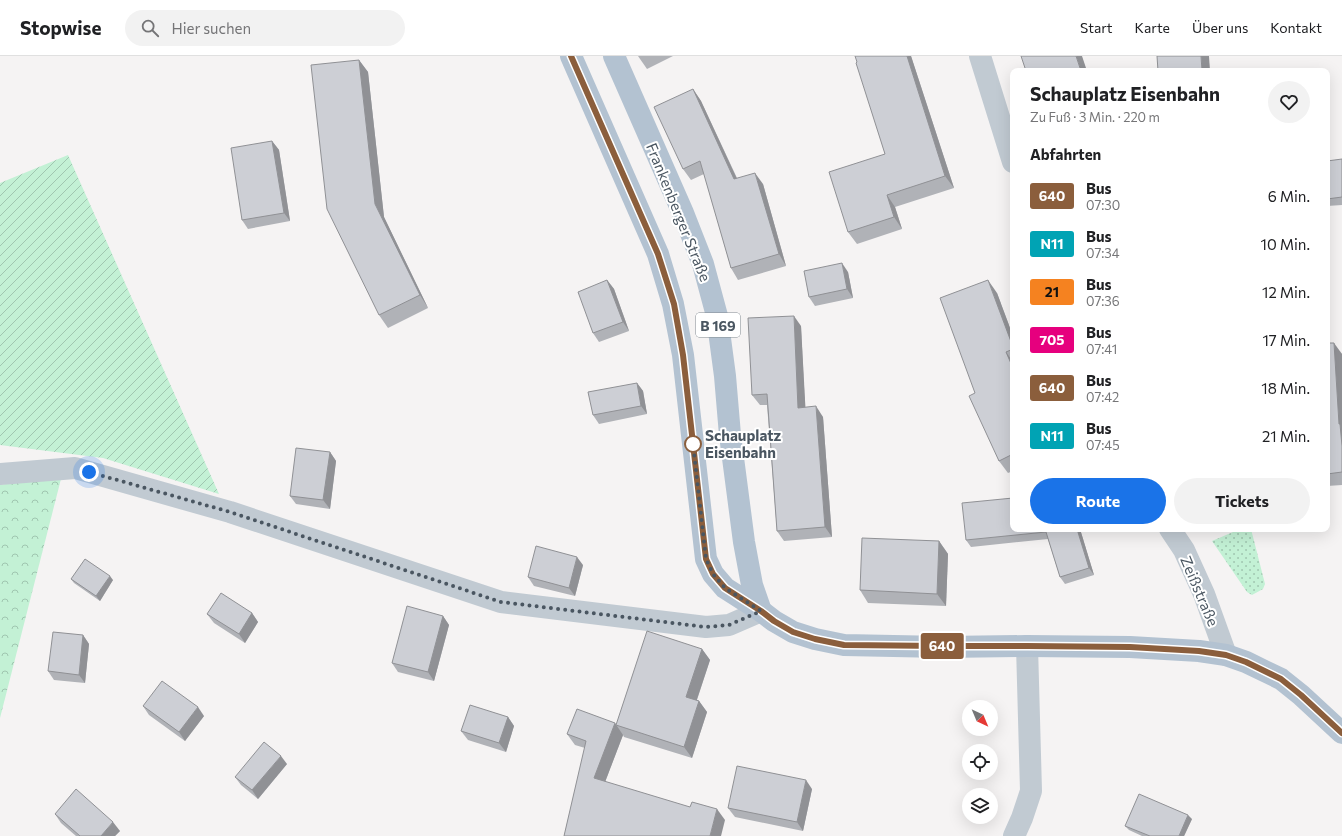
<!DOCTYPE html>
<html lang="de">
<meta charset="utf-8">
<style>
:root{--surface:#fff;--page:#f2f2f2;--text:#202124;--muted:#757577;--line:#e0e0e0;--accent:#1a73e8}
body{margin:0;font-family:Commissioner,sans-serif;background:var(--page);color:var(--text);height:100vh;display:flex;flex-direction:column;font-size:15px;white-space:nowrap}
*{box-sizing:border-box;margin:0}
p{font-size:13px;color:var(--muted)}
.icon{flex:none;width:22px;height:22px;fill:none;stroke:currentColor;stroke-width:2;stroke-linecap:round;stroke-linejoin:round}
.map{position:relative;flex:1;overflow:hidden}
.side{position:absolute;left:1010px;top:12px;width:320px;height:464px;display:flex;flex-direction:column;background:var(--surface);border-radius:8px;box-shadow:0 4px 16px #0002}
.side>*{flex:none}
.badge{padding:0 8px;border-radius:3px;font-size:14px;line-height:26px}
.needle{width:26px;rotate:136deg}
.tools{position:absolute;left:962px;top:644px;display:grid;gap:8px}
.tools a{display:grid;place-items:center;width:36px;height:36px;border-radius:50%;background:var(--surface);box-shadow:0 4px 16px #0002;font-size:20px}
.you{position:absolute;width:20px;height:20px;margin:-10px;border:3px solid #fff;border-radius:50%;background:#1a73e8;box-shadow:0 0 0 6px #1a73e833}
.map>.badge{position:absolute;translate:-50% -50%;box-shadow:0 0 0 2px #fff}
h2{padding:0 20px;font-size:15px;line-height:36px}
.round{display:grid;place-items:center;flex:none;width:42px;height:42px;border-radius:21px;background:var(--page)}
.headline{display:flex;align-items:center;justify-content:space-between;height:68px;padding:0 20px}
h1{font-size:19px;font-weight:700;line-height:30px}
.button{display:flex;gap:8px;margin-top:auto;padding:8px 20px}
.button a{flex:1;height:46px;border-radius:24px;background:var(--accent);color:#fff;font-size:16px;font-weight:700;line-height:46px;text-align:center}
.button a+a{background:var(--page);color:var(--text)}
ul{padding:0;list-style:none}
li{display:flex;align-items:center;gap:12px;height:48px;padding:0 20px}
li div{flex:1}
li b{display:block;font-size:15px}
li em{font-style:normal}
li .badge{min-width:44px;font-weight:700;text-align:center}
header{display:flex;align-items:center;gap:24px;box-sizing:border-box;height:56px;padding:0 20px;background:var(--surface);border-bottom:1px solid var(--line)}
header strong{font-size:19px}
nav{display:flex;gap:22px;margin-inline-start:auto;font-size:14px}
.search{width:280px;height:36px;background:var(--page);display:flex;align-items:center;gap:10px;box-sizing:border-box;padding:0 14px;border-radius:22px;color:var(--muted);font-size:15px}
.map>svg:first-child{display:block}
</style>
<header>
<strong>Stopwise</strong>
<div class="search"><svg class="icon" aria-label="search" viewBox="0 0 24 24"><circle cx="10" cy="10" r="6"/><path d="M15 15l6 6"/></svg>Hier suchen</div>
<nav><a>Start</a><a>Karte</a><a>Über uns</a><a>Kontakt</a></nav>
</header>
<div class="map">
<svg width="1342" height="780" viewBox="0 0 1342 780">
<defs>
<pattern id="grass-dots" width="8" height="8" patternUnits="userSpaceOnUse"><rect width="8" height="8" fill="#c3f1d5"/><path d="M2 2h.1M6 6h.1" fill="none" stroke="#a0c6b0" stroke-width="1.8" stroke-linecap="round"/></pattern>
<pattern id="forest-crowns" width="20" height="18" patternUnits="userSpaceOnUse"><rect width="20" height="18" fill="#c3f1d5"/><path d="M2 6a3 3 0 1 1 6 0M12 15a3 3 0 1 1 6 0" fill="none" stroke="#a0c6b0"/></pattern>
<pattern id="garden-furrows" width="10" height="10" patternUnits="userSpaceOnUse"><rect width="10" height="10" fill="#c3f1d5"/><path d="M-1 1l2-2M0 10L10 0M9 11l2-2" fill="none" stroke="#a0c6b0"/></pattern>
</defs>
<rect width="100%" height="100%" fill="#f5f3f3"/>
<path fill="url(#grass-dots)" d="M1240,473H1251L1265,528L1263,533L1252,539L1247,536L1212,485Z"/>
<path fill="url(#forest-crowns)" d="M62,419L0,662V429Z"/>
<path fill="url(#garden-furrows)" d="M68,99L219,438L103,402L0,389V127Z"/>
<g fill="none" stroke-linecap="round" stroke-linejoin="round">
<g stroke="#c1cad2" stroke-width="22">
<path d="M980,0L1013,106"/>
<path d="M0,418L75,412L230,456L501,546L706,571L729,569L761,555"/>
<path d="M1170,473L1184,494L1204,538L1226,599"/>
<path d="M1014,780L1022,762L1031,735L1027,590"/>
</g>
<g stroke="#b3c2d1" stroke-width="22">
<path d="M571,0L658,198L673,248L683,299L706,503L713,518L725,532L761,555L774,565L793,576L815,583L844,589L943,591L1027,590L1130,591L1199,595L1226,599L1246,606L1281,623L1301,639L1342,677"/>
<path d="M614,0L683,157L703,208L717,260L725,320L730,379L744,486L752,529L761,555"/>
</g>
</g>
<g fill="#b0b2b7">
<path d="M638,0H673L647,13Z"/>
<path d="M911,0L954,132L895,151L902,173L857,188L848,176L885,98L857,6Z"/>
<path d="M359,4L368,16L384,161L428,252L388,272L379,259Z"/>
<path d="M693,33L701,45L737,122L763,128L786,210L738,224L731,212L704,118L691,124L683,113Z"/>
<path d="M272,85L279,94L290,165L248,173L242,164Z"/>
<path d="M1342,103V149L1327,150V114H1328Z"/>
<path d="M848,216L853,242L815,250L809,241Z"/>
<path d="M607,224L614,233L629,275L599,286L593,277Z"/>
<path d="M997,237L1013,280V415L1008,417L999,405L975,337Z"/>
<path d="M801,270L805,351L823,361L832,481L784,485L777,475L767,349H760L752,339Z"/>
<path d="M1327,287L1342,298V429L1327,430Z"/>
<path d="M637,327L643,335L647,358L599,368L593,359Z"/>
<path d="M330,396L336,405L330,453L296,448L290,440Z"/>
<path d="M1013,473H1080L1094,519L1065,528L1060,521L1048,483L971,491L966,484Z"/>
<path d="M939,485L948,498L946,550L868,547L860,534Z"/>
<path d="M583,509L575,540L534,530L528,521Z"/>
<path d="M71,523L113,524L100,545L74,527Z"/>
<path d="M252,557L258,566L245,587L214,567L207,558Z"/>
<path d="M443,560L449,569L434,625L398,616L392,607Z"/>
<path d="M83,579L89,588L85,627L54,624L48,615Z"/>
<path d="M702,593L710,604L697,644L699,645L707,656L692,702L624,681L623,679L605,726L725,764L564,780L585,692L575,689L567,678L615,667L616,669Z"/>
<path d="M143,650L204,660L185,685L149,659Z"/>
<path d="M508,661L514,670L506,696L468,684L461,675Z"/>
<path d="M287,708L258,743L241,729L235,721Z"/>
<path d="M812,733L803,775L735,761L728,752Z"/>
<path d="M55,758L120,775L115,780H76L61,767Z"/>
<path d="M1192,763L1184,780H1142L1129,774L1125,770Z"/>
</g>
<g fill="#909195">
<path d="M907,0H911L954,132L945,120Z"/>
<path d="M1076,0H1082L1087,15H1081Z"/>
<path d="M1201,0H1209L1210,15H1202Z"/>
<path d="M359,4L368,16L384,161L428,252L420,239L375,148Z"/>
<path d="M693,33L701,45L742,134L734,123Z"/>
<path d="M272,85L279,94L290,165L284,157Z"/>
<path d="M755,117L763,128L786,210L779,198Z"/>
<path d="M887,139L895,151L902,173L894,161Z"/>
<path d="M842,207L848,216L853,242L847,233Z"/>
<path d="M607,224L614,233L629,275L623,266Z"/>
<path d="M988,224L997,237L1013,280V291Z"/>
<path d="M794,260L801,270L806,362L798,352Z"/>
<path d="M1334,287L1342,298V390L1339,368Z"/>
<path d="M1006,296L1013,306V312Z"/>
<path d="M637,327L643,335L647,358L641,350Z"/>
<path d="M816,350L823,361L832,481L825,471Z"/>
<path d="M330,396L336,405L330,453L323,444Z"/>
<path d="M1077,473H1080L1094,519L1089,512Z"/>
<path d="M939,485L948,498L946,550L937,538Z"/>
<path d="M577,501L583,509L575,540L569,532Z"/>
<path d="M110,520L113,524L100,545L96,540Z"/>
<path d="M252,557L258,566L245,587L239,578Z"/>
<path d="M443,560L449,569L434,625L428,616Z"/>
<path d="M83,579L89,588L85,627L79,619Z"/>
<path d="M702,593L710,604L694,652L686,641Z"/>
<path d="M699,645L707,656L692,702L684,691Z"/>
<path d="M198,651L204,660L185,685L179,676Z"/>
<path d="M508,661L514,670L506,696L499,687Z"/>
<path d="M615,667L623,679L602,734L594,722Z"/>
<path d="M281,700L287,708L258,743L252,734Z"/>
<path d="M806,724L812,733L803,775L797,766Z"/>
<path d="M717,753L725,764L721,780H710Z"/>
<path d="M1188,759L1192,763L1184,780H1179Z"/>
<path d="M113,766L120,775L115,780H101Z"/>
</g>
<g fill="#cdcfd5" stroke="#909195">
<path d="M855,0H907L945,120L887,139L894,161L848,176L829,116L885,98L856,7L857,6Z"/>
<path d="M1021,0H1076L1081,15H1026Z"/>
<path d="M1157,0H1201L1202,15H1158Z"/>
<path d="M359,4L375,148L420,239L379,259L327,153L311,9Z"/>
<path d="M693,33L734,123L755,117L779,198L731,212L700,105L683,113L654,51Z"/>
<path d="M272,85L284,157L242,164L231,92Z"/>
<path d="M1342,103V141L1327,143V114H1328L1327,105Z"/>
<path d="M842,207L847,233L809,241L804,215Z"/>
<path d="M607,224L623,266L593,277L578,236Z"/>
<path d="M988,224L1013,291V293L1006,296L1013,312V398L999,405L969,340L975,337L940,242Z"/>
<path d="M794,260L798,352L816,350L825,471L777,475L767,338L752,339L748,262Z"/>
<path d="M1327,287H1334L1339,368H1340L1342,390V416L1327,418Z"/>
<path d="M637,327L641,350L593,359L588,336Z"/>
<path d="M296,392L330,396L323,444L290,440Z"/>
<path d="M1013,442V473H1077L1089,512L1060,521L1046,476L966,484L962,447Z"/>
<path d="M862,482L939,485L937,538L860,534Z"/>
<path d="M536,490L577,501L569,532L528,521Z"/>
<path d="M85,503L110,520L96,540L71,523Z"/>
<path d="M221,537L252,557L239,578L207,558Z"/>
<path d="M407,550L443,560L428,616L392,607Z"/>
<path d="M647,575L702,593L686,641L699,645L684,691L616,669Z"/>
<path d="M53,576L83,579L79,619L48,615Z"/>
<path d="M162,625L198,651L179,676L143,650Z"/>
<path d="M470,649L508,661L499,687L461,675Z"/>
<path d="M577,653L615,667L594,722L690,751L692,746L717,753L710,780H564L586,685L567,678Z"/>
<path d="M264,686L281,700L252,734L235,721Z"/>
<path d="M737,710L806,724L797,766L728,752Z"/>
<path d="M76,733L113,766L101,780H80L55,758Z"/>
<path d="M1139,738L1188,759L1179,780H1150L1125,770Z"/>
</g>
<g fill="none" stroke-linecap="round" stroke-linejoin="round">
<defs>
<path id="line" d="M571,0L658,198L674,248L683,299L706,503L713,518L725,532L761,555L774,565L793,576L815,583L844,589L943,590H1027L1130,591L1199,595L1226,599L1246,606L1281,623L1301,639L1342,677"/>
</defs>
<use href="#line" stroke="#fff" stroke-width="9"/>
<use href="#line" stroke="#8b5e3c" stroke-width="6"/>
<path stroke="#4a5661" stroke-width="4" stroke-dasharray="0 7.2" d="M89,416L230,456L501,546L706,571L729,569L761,555L725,532L713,518L706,503L693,388"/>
</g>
<circle fill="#fff" stroke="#8b5e3c" stroke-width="2" cx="693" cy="388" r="8"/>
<g text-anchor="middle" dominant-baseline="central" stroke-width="4" stroke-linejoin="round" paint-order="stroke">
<rect fill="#fff" stroke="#808990" stroke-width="1" x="696" y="257" width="44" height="24" rx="3"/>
<g font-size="14" font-weight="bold" fill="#4a5661">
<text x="718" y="269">B 169</text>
</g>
<g font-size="15" fill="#4a5661" stroke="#fff">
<text transform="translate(679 156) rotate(68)">Frankenberger Straße</text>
<text transform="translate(1200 535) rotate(67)">Zeißstraße</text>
</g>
<g font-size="15" font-weight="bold" fill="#4a5661" stroke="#fff" text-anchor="start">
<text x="705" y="379">Schauplatz<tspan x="705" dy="17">Eisenbahn</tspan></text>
</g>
</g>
</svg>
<div class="tools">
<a><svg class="needle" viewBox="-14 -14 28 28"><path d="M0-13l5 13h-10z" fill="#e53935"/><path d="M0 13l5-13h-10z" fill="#757577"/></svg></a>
<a><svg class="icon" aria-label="locate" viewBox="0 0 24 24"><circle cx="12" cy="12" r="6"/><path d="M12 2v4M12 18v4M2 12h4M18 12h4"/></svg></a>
<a><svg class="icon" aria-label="layers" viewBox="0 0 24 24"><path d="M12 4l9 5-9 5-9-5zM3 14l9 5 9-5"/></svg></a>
</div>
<div class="you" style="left:89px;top:416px"></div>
<b class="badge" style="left:942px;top:590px;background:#8b5e3c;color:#fff">640</b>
<section class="side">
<div class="headline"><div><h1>Schauplatz Eisenbahn</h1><p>Zu Fuß · 3 Min. · 220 m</p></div><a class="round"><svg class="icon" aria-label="heart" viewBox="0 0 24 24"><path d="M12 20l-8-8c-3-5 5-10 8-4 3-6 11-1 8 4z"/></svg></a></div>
<h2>Abfahrten</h2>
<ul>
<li><span class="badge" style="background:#8b5e3c;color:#fff">640</span><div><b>Bus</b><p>07:30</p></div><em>6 Min.</em></li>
<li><span class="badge" style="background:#00a3b4;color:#fff">N11</span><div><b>Bus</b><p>07:34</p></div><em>10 Min.</em></li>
<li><span class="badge" style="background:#f58220;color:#111">21</span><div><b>Bus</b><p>07:36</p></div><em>12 Min.</em></li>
<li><span class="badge" style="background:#e6007e;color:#fff">705</span><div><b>Bus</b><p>07:41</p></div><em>17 Min.</em></li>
<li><span class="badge" style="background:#8b5e3c;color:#fff">640</span><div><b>Bus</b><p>07:42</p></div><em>18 Min.</em></li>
<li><span class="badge" style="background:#00a3b4;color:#fff">N11</span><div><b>Bus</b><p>07:45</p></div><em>21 Min.</em></li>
</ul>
<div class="button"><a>Route</a><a>Tickets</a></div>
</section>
</div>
